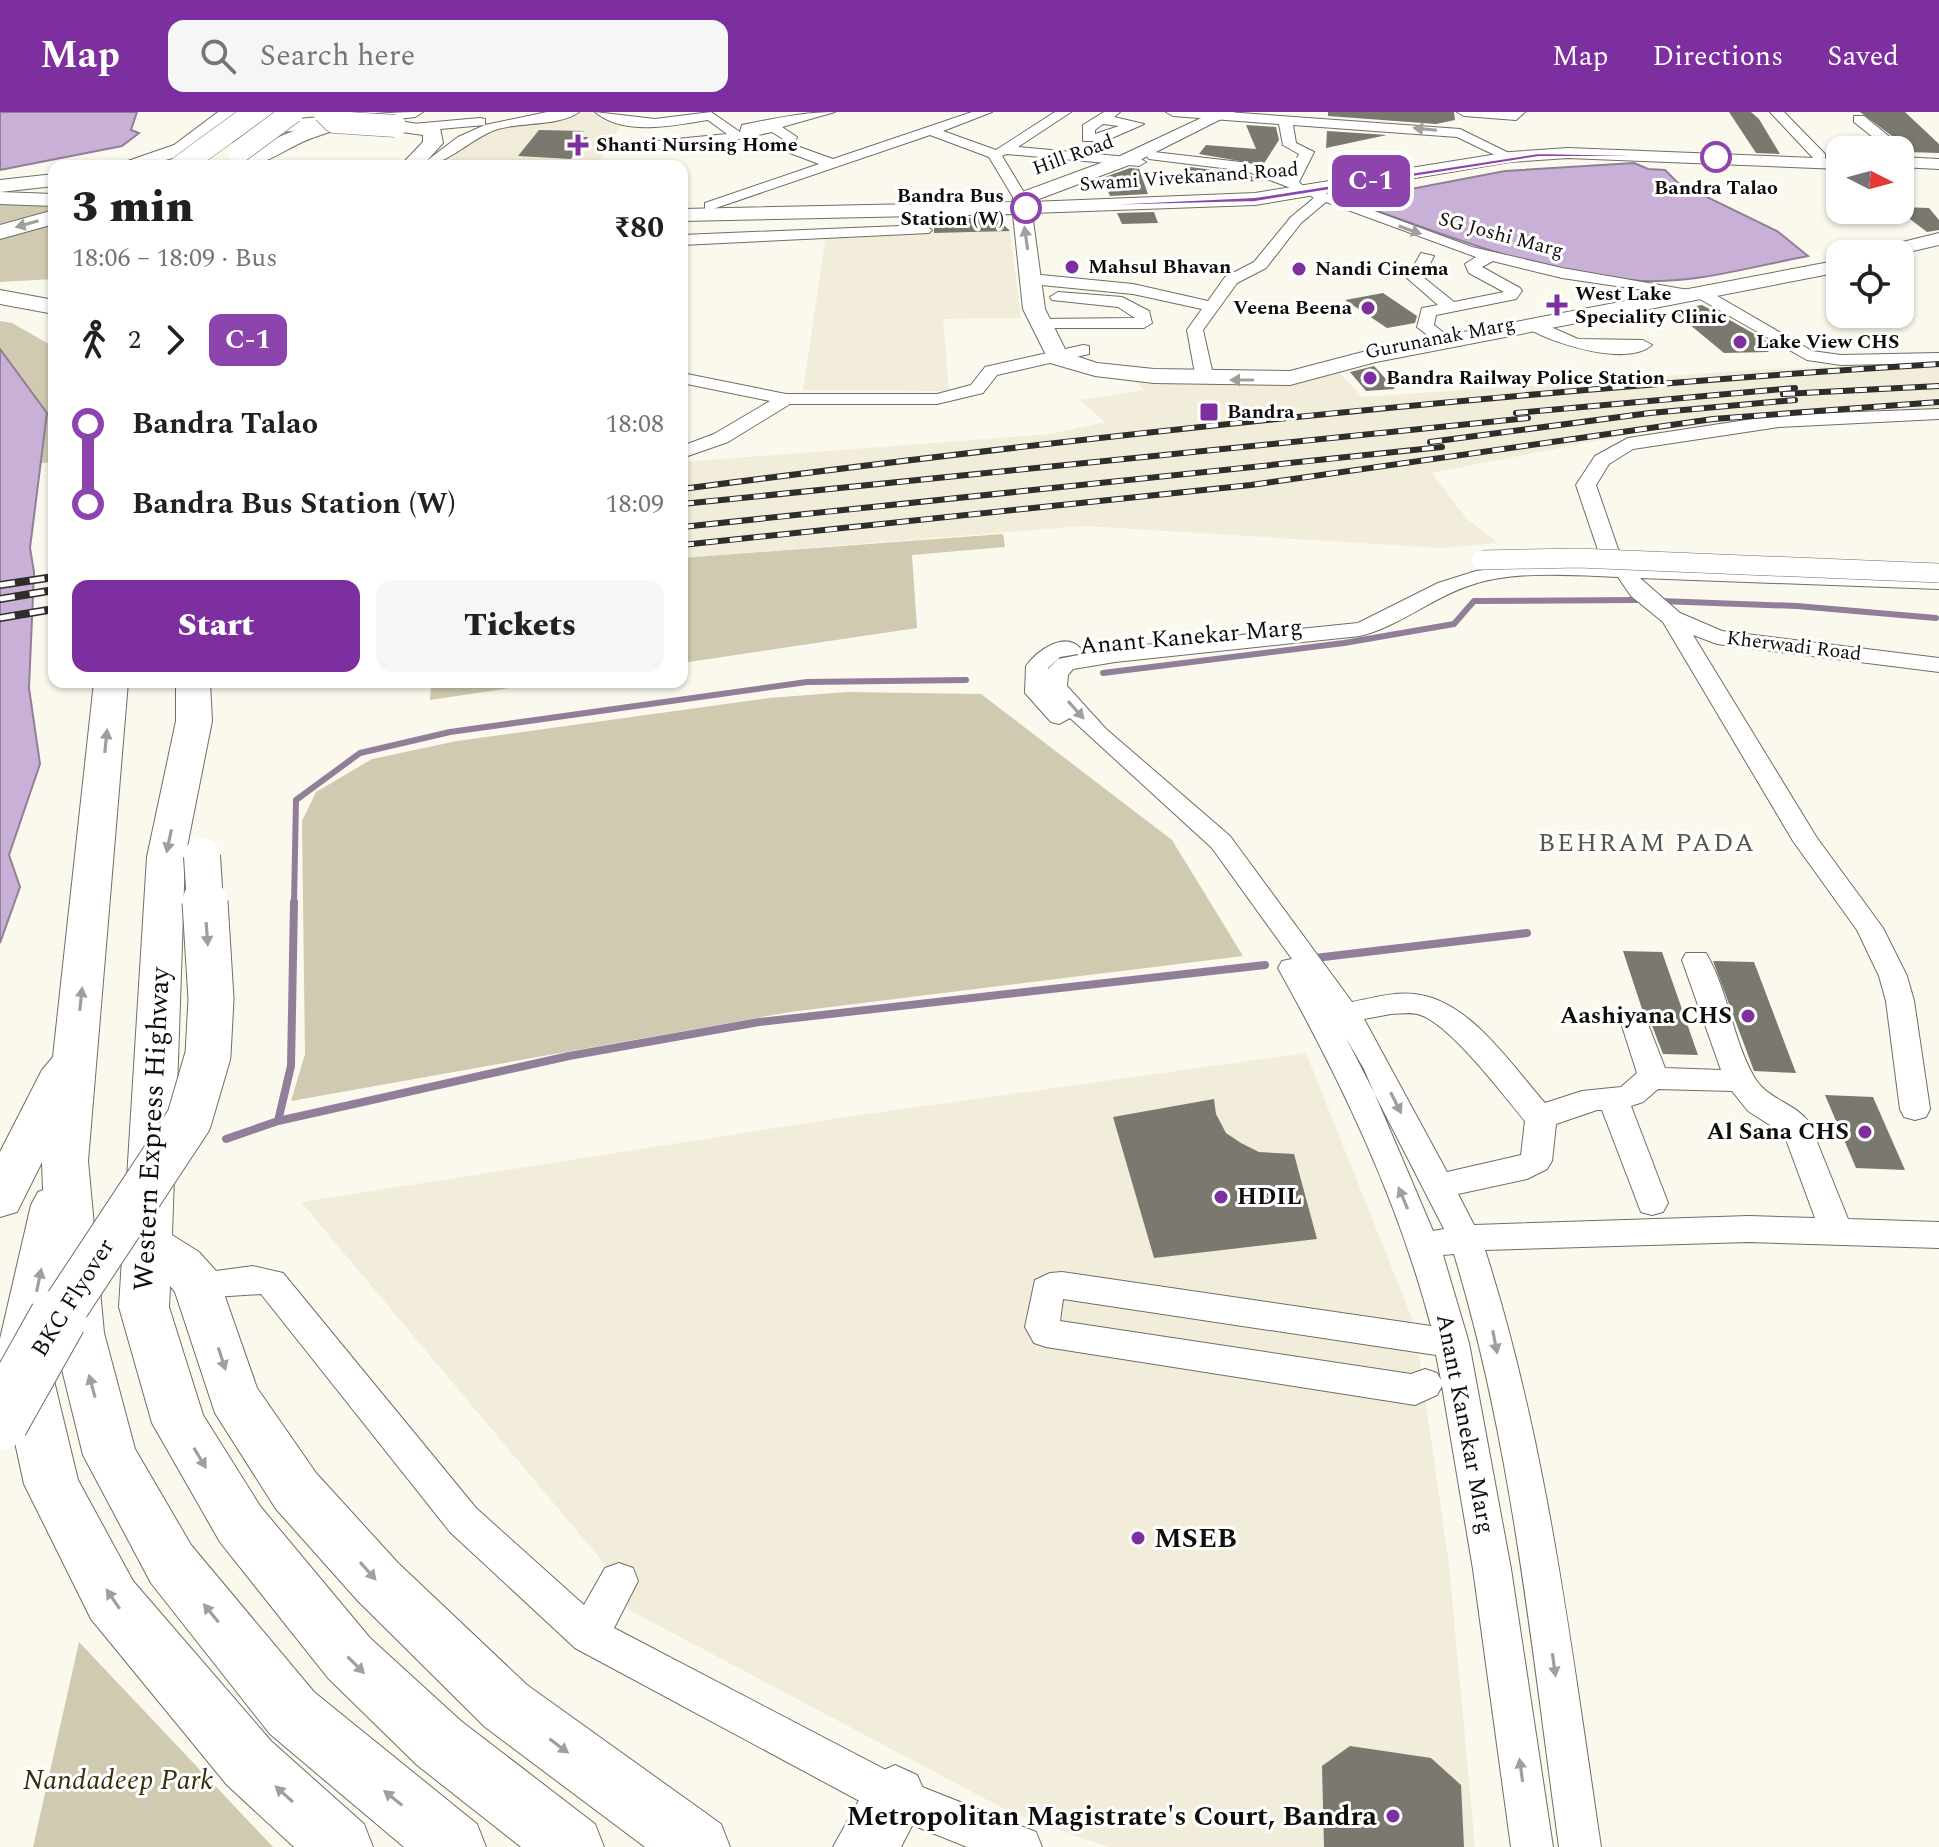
<!DOCTYPE html>
<meta charset="utf-8">
<style>
:root{--surface:#fff;--page:#f6f6f6;--text:#202124;--muted:#757577;--accent:#7d2e9f}
body{margin:0;font-family:Spectral,serif;background:var(--page);color:var(--text);height:100vh;display:flex;flex-direction:column;font-size:30px;white-space:nowrap}
*{box-sizing:border-box;margin:0}
p{font-size:26px;color:var(--muted)}
.icon{flex:none;width:44px;height:44px;fill:none;stroke:currentColor;stroke-width:2;stroke-linecap:round;stroke-linejoin:round}
.map{position:relative;flex:1;overflow:hidden}
.sheet{position:absolute;left:48px;top:48px;width:640px;height:528px;display:flex;flex-direction:column;background:var(--surface);border-radius:16px;box-shadow:0 2px 6px #0004}
.sheet>*{flex:none}
.badge{padding:0 16px;border-radius:12px;font-size:28px;line-height:52px}
.needle{width:52px;rotate:96deg}
.buttons{position:absolute;left:1826px;top:24px;display:grid;gap:16px}
.buttons a{display:grid;place-items:center;width:88px;height:88px;border-radius:16px;background:var(--surface);box-shadow:0 2px 6px #0004;font-size:40px}
.map>.badge{position:absolute;translate:-50% -50%;box-shadow:0 0 0 4px #fff}
.legs{display:flex;align-items:center;gap:12px;height:88px;padding:0 24px;font-size:26px}
.legs p{margin-inline-start:auto}
.headline{display:flex;align-items:center;justify-content:space-between;height:136px;padding:0 24px}
h1{font-size:44px;font-weight:800;line-height:60px}
.cta{display:flex;gap:16px;margin-top:auto;padding:16px 24px}
.cta a{flex:1;height:92px;border-radius:16px;background:var(--accent);color:#fff;font-size:32px;font-weight:800;line-height:92px;text-align:center}
.cta a+a{background:var(--page);color:var(--text)}
ul{padding:0 24px;list-style:none}
li{display:flex;align-items:center;gap:28px;height:80px;font-size:30px}
li i{display:grid;place-items:center;width:12px;height:100%;margin:0 10px;background:currentColor}
li i::after{content:'';width:20px;height:20px;margin:-10px;border:6px solid;border-radius:50%;background:var(--surface)}
li p{margin-inline-start:auto}
li:first-child i{background:linear-gradient(#0000 50%,currentColor 0)}
li:last-child i{background:linear-gradient(currentColor 50%,#0000 0)}
header{display:flex;align-items:center;gap:48px;box-sizing:border-box;height:112px;padding:0 40px;background:var(--accent);color:#fff}
header strong{font-size:38px}
nav{display:flex;gap:44px;margin-inline-start:auto;font-size:28px}
.search{width:560px;height:72px;background:var(--page);display:flex;align-items:center;gap:20px;box-sizing:border-box;padding:0 28px;border-radius:16px;color:var(--muted);font-size:30px}
.map>svg:first-child{display:block}
</style>
<header>
<strong>Map</strong>
<div class="search"><svg class="icon" aria-label="search" viewBox="0 0 24 24"><circle cx="10" cy="10" r="6"/><path d="M15 15l6 6"/></svg>Search here</div>
<nav><a>Map</a><a>Directions</a><a>Saved</a></nav>
</header>
<div class="map">
<svg width="1939" height="1735" viewBox="0 0 1939 1735">
<rect width="100%" height="100%" fill="#fbf9ed"/>
<g fill="#f1edda">
<path d="M582,0H605L623,10L597,53L450,48L477,22L496,14Z"/>
<path d="M1010,119L1021,206L943,207L949,279L803,278L826,123Z"/>
<path d="M1939,251V298L1859,299L1641,320L1432,361L1467,407L1498,431L1441,436L1085,414L682,446V350L1050,322L1105,310L1080,288L1144,278L1134,269L1277,272L1338,259L1362,285L1768,257Z"/>
<path d="M1306,941L1415,1214L1449,1453L1475,1735H1108L1012,1701L629,1498L619,1469L301,1090L846,1005Z"/>
</g>
<g fill="#d0cab0">
<path d="M0,91L54,94V102L0,116Z"/>
<path d="M54,109V167L0,170V125Z"/>
<path d="M0,209L12,211L54,235V350L41,351L47,301L0,237Z"/>
<path d="M1003,422L1005,435L912,443L917,516L682,551V446Z"/>
<path d="M370,570H550L430,588L431,571Z"/>
<path d="M847,580L981,582L1172,728L1243,844L790,900L291,989L305,942L302,709L316,680L372,647L457,629L769,586Z"/>
<path d="M79,1530L273,1735H33Z"/>
</g>
<g fill="#c9b0d6" stroke="#917f99" stroke-width="2">
<path d="M0,0H137L131,18L139,21L122,34L0,58Z"/>
<path d="M1634,51L1648,57L1665,58L1678,71L1777,119L1808,144C1754,154 1699,171 1644,169C1543,165 1443,121 1348,89L1505,59Z"/>
<path d="M0,237L47,301L30,436L34,460L29,576L40,652L9,743L20,775L0,831Z"/>
</g>
<g fill="none" stroke-linecap="round" stroke-linejoin="round">
<g stroke="#917f99" stroke-width="6">
<path d="M1660,489L1797,494L1936,506"/>
<path d="M1103,561L1344,531L1454,512L1474,489L1638,488"/>
<path d="M294,792L296,688L360,641L450,620L807,570L966,568"/>
</g>
<g stroke="#917f99" stroke-width="8">
<path d="M1315,846L1527,821"/>
<path d="M278,1009L569,944L759,910L1265,853"/>
<path d="M226,1027L278,1009L291,954L294,790"/>
</g>
</g>
<g fill="#7b796f">
<path d="M1328,0H1454L1455,8L1436,12L1328,4Z"/>
<path d="M1729,0H1751L1759,7L1780,42L1756,41Z"/>
<path d="M1860,0H1905L1939,32V41L1907,40L1904,33Z"/>
<path d="M1246,13L1276,15L1279,28L1263,53L1199,42L1206,33L1256,37Z"/>
<path d="M539,18L584,19L580,25H588L571,47L518,44Z"/>
<path d="M1327,19L1387,23L1326,36Z"/>
<path d="M1190,55L1245,62L1264,69L1194,71L1188,59Z"/>
<path d="M1130,56L1139,57L1148,82L1110,84L1102,66Z"/>
<path d="M1900,95L1929,96L1939,108V118L1927,120L1898,98Z"/>
<path d="M1154,100L1158,111L1122,112L1117,101Z"/>
<path d="M996,105L1010,119L934,121V107Z"/>
<path d="M1383,181L1417,204L1415,211L1387,216L1345,188Z"/>
<path d="M1702,193L1735,211L1774,233L1762,234L1769,240L1724,241L1672,198Z"/>
<path d="M1374,254L1395,277L1366,279L1350,260Z"/>
<path d="M1623,839L1662,840L1698,943L1663,942L1649,906L1644,903Z"/>
<path d="M1713,849L1754,850L1796,961L1754,959Z"/>
<path d="M1825,983L1873,985L1905,1058L1856,1056Z"/>
<path d="M1214,987L1216,1002L1226,1021L1241,1031L1259,1040L1294,1042L1317,1127L1154,1146L1113,1005Z"/>
<path d="M1350,1634L1431,1646L1461,1673L1464,1735H1324L1322,1654Z"/>
</g>
<g fill="none" stroke-linecap="round" stroke-linejoin="round">
<defs>
<g id="minor">
<path d="M547,0H579C560,14 522,10 498,17C471,25 448,54 420,54L458,25L485,13L417,19L410,15L412,12L480,6L485,7V13Z"/>
<path d="M595,0L655,7L711,0L740,20L742,13C772,7 804,0 835,0L782,15L797,25L794,33L833,47L972,0H992L943,19L996,38L1055,0H1071L1018,35L1139,46L1146,50L1139,54L1007,42L1002,44L1028,87L1021,91L1016,90L989,45L930,23L710,98L705,97V91L819,52L782,38L783,27L772,20L706,34L641,38L634,34L636,31L727,22L708,8C674,13 625,25 595,0Z"/>
<path d="M1104,0H1120L1114,5L1144,12L1105,29H1083V13ZM1103,12L1119,14L1095,22V18Z"/>
<path d="M1166,0H1227L1460,17L1517,45L1505,48L1457,25L1293,13L1296,31L1314,40L1299,70L1303,74L1296,78L1246,59L1149,47L1147,44L1154,40L1249,51L1287,65L1299,42L1283,33L1279,12L1173,4Z"/>
<path d="M1457,0H1525L1516,8L1464,4Z"/>
<path d="M1770,0H1784L1825,42V48H1815Z"/>
<path d="M1854,4H1864L1902,35V41L1889,38L1854,10Z"/>
<path d="M502,50H531L538,54H495Z"/>
<path d="M1312,76L1472,135L1562,156L1694,179L1707,178L1812,239L1841,243L1939,241V251L1841,253L1807,248L1698,186L1562,166L1493,149L1482,155L1520,176L1522,179L1516,187L1436,203L1434,213L1449,225L1447,229H1435L1417,215L1422,196L1438,193L1407,166L1421,141L1434,144L1423,165L1454,190L1504,180L1469,161L1465,152L1476,145L1326,90L1301,111L1266,156L1237,171L1203,218L1214,267L1211,271H1199L1196,267L1187,218L1202,197L1133,182L1031,172L1023,167L1031,162L1133,172L1208,189L1225,165L1254,150L1291,105L1314,86L1305,80Z"/>
<path d="M924,113L932,118L929,121L682,133V123Z"/>
<path d="M1058,180L1122,185L1149,199L1152,211L1144,216H1033V208L1039,207L1135,206L1118,195L1052,188L1050,185Z"/>
<path d="M1535,208L1578,227L1643,228L1652,233C1627,255 1554,232 1529,217V209Z"/>
<path d="M1083,233L1089,234V242L997,263L983,281L937,292H790L728,330L682,346V334L714,322L770,289L682,271V261L786,282H937L971,273L985,255Z"/>
<path d="M1939,297V307L1779,315L1633,337L1609,352L1596,373L1618,437L1630,453L1939,465V477L1640,466L1680,501L1722,519L1939,546V560L1717,532L1693,523L1817,726L1883,816L1907,864L1914,889L1930,997L1926,1005L1915,1008L1904,1005L1900,997L1886,889L1879,864L1857,818L1793,729L1663,510L1631,484L1618,465C1570,463 1513,458 1468,474C1430,487 1400,514 1360,524L1115,550L1073,557L1068,563L1067,574L1106,617L1230,724L1352,890C1372,886 1393,880 1414,882C1469,887 1511,953 1545,991L1582,979L1621,975L1637,961L1622,914L1626,907L1636,904L1646,907L1665,956L1721,958L1682,848L1686,841H1706C1728,878 1732,925 1753,963C1765,987 1794,990 1809,1010L1848,1107L1939,1110V1136L1749,1130L1485,1138C1547,1330 1571,1535 1601,1735H1559C1532,1538 1512,1332 1454,1142L1443,1143L1469,1231L1511,1457L1553,1735H1511L1473,1457L1442,1274L1437,1283L1415,1293L1046,1235L1034,1231L1025,1215L1035,1168L1050,1161L1062,1160L1431,1214C1398,1088 1341,969 1278,856L1282,849L1292,847L1212,736L1070,606L1059,612L1051,610L1025,581L1026,554C1037,539 1065,518 1081,537L1078,542L1060,545L1048,556V557L1058,547L1115,536L1358,511L1438,471L1476,459L1524,453L1608,452L1598,438L1576,373L1595,344L1628,326L1779,303ZM1391,902C1400,902 1409,900 1417,902C1447,908 1504,984 1525,1009L1521,1043L1447,1060L1364,907ZM1346,926L1444,1117L1433,1119L1364,957ZM1658,977L1732,979L1748,999L1784,1022L1815,1106L1749,1104L1474,1113L1458,1082L1527,1067L1547,1057L1552,1049L1556,1012L1597,998H1602L1641,1100L1652,1103L1663,1100L1668,1091L1631,994L1643,990ZM1063,1187L1436,1243L1441,1268L1437,1261L1425,1257L1411,1262L1060,1209Z"/>
<path d="M253,1154L283,1161L476,1396L584,1493L605,1456L619,1451L633,1456L638,1469L614,1516L907,1669L1036,1720L1042,1735H967L880,1700L575,1536L450,1420L261,1182L198,1186L186,1183L181,1173L186,1163Z"/>
</g>
<g id="major">
<path d="M423,0L415,5C381,9 347,13 315,25C287,34 269,54 239,54C278,8 368,0 423,0Z"/>
<path d="M1214,0H1235L1132,52L1031,90L1255,81L1510,40L1568,36L1840,47V57L1568,46L1510,50L1255,93L1032,101L1045,197L1067,241L1097,251L1154,257L1290,259L1374,237L1840,148V160L1376,250L1290,273L1154,271L1095,264L1050,251L1023,197L1013,102L682,109V97L1012,90L1014,83L1120,44Z"/>
<path d="M1900,45L1939,47V57L1900,55Z"/>
<path d="M0,80L54,82V94L0,92Z"/>
<path d="M1939,121V133L1900,142H1867L1870,138Z"/>
</g>
<g id="highway">
<path d="M218,0H240C211,36 166,54 122,54L125,50L174,33Z"/>
<path d="M334,4L341,6L344,10L341,14L272,21L262,15L272,9Z"/>
<path d="M395,8L440,16L443,31L422,54H400L423,30V23L388,18L385,14Z"/>
<path d="M54,62V74L0,80V68Z"/>
<path d="M54,98V112L0,127V113Z"/>
<path d="M0,178L54,188V202L0,192Z"/>
<path d="M94,570H128L88,1049L104,1221L135,1337L191,1433L314,1580L477,1712L486,1735H404L270,1622L151,1471L83,1343L53,1221L48,1244L78,1368L133,1469L271,1629L364,1712L373,1735H294L227,1673L91,1507L24,1372L0,1261V1227L31,1093L38,1080L43,1078L42,1050L17,1100L0,1105V1040L42,958L53,945Z"/>
<path d="M176,570H210L212,609L185,745L172,1123L199,1140L216,1159L257,1276L316,1361L398,1451L527,1573L721,1712L730,1735H645L485,1615L358,1489L276,1397L215,1301L175,1180L170,1174L169,1195L203,1303L260,1394L370,1526L461,1609L595,1712L604,1735H521L417,1653L328,1566L220,1430L152,1311L119,1195L147,745L176,609Z"/>
<path d="M895,1653L917,1663L927,1685L901,1735H833L873,1663Z"/>
</g>
</defs>
<use href="#minor" stroke="#706e64" stroke-width="2"/>
<use href="#major" stroke="#706e64" stroke-width="2"/>
<use href="#highway" stroke="#706e64" stroke-width="2"/>
<use href="#minor" fill="#fff" fill-rule="evenodd"/>
<use href="#major" fill="#fff" fill-rule="evenodd"/>
<use href="#highway" fill="#fff" fill-rule="evenodd"/>
<defs>
<g id="rail-far1">
<path d="M1783,282L1939,274"/>
<path d="M1516,301L1795,276"/>
<path d="M1430,330L1650,301L1795,288"/>
<path d="M682,377C1100,322 1518,278 1939,252"/>
<path d="M682,392L1528,306"/>
<path d="M682,415L1442,335"/>
<path d="M682,433L1251,373L1713,307L1939,290"/>
</g>
<g id="rail">
<path d="M0,473L54,465"/>
<path d="M0,487L54,478"/>
<path d="M0,506L54,497"/>
</g>
</defs>
<use href="#rail-far1" stroke="#2e2d29" stroke-width="6"/>
<use href="#rail" stroke="#2e2d29" stroke-width="8"/>
<use href="#rail-far1" stroke="#fff" stroke-width="4" stroke-dasharray="12" stroke-linecap="butt"/>
<use href="#rail" stroke="#fff" stroke-width="5" stroke-dasharray="15" stroke-linecap="butt"/>
<defs>
<path id="minor-bridge" d="M1482,448L1578,446L1939,461"/>
<g id="highway-bridge-far3">
<path d="M324,0L334,10L395,14"/>
<path d="M239,40L293,0"/>
<path d="M181,54L255,0"/>
</g>
<path id="highway-bridge-far2" d="M202,744L205,792"/>
<path id="highway-bridge-far1" d="M57,1208L189,1008L208,943L211,887L205,790"/>
<path id="highway-bridge" d="M0,1309L58,1206"/>
</defs>
<use href="#minor-bridge" stroke="#706e64" stroke-width="20" stroke-linecap="butt"/>
<use href="#highway-bridge-far3" stroke="#706e64" stroke-width="23" stroke-linecap="butt"/>
<use href="#highway-bridge-far2" stroke="#706e64" stroke-width="38" stroke-linecap="butt"/>
<use href="#highway-bridge-far1" stroke="#706e64" stroke-width="47" stroke-linecap="butt"/>
<use href="#highway-bridge" stroke="#706e64" stroke-width="59" stroke-linecap="butt"/>
<use href="#minor-bridge" stroke="#fff" stroke-width="19"/>
<use href="#highway-bridge-far3" stroke="#fff" stroke-width="22"/>
<use href="#highway-bridge-far2" stroke="#fff" stroke-width="36"/>
<use href="#highway-bridge-far1" stroke="#fff" stroke-width="45"/>
<use href="#highway-bridge" stroke="#fff" stroke-width="57"/>
</g>
<defs><path id="oneway-solid" d="M-6-.8H1V-3.2L6.5 0L1 3.2V.8H-6Z" transform="scale(2)"/></defs>
<g fill="#9f9f9d">
<use href="#oneway-solid" transform="translate(1425 17) rotate(-174)"/>
<use href="#oneway-solid" transform="translate(27 112) rotate(164)"/>
<use href="#oneway-solid" transform="translate(1410 118) rotate(19)"/>
<use href="#oneway-solid" transform="translate(1026 126) rotate(-98)"/>
<use href="#oneway-solid" transform="translate(1242 268) rotate(180)"/>
<use href="#oneway-solid" transform="translate(1076 598) rotate(48)"/>
<use href="#oneway-solid" transform="translate(106 629) rotate(-84)"/>
<use href="#oneway-solid" transform="translate(169 729) rotate(102)"/>
<use href="#oneway-solid" transform="translate(207 822) rotate(86)"/>
<use href="#oneway-solid" transform="translate(81 887) rotate(-84)"/>
<use href="#oneway-solid" transform="translate(1396 991) rotate(63)"/>
<use href="#oneway-solid" transform="translate(1403 1086) rotate(-113)"/>
<use href="#oneway-solid" transform="translate(39 1168) rotate(-78)"/>
<use href="#oneway-solid" transform="translate(1495 1230) rotate(79)"/>
<use href="#oneway-solid" transform="translate(222 1247) rotate(72)"/>
<use href="#oneway-solid" transform="translate(92 1274) rotate(-105)"/>
<use href="#oneway-solid" transform="translate(200 1346) rotate(59)"/>
<use href="#oneway-solid" transform="translate(368 1459) rotate(48)"/>
<use href="#oneway-solid" transform="translate(113 1487) rotate(-124)"/>
<use href="#oneway-solid" transform="translate(211 1501) rotate(-129)"/>
<use href="#oneway-solid" transform="translate(356 1553) rotate(45)"/>
<use href="#oneway-solid" transform="translate(1554 1553) rotate(82)"/>
<use href="#oneway-solid" transform="translate(559 1634) rotate(37)"/>
<use href="#oneway-solid" transform="translate(1521 1658) rotate(-98)"/>
<use href="#oneway-solid" transform="translate(284 1682) rotate(-138)"/>
<use href="#oneway-solid" transform="translate(393 1686) rotate(-141)"/>
</g>
<path fill="#8e44ad" stroke="#fff" stroke-width="2" d="M1539,41L1720,45H1539L1255,90L1022,96L1255,85Z"/>
<g fill="#7d2e9f" stroke="#fff" stroke-width="3">
<path d="M574 21h8v8h8v8h-8v8h-8v-8h-8v-8h8z"/>
<circle cx="1072" cy="155" r="8"/>
<circle cx="1299" cy="157" r="8"/>
<path d="M1553 181h8v8h8v8h-8v8h-8v-8h-8v-8h8z"/>
<circle cx="1368" cy="196" r="8"/>
<circle cx="1740" cy="230" r="8"/>
<circle cx="1370" cy="266" r="8"/>
<rect x="1199" y="290" width="20" height="20" rx="4"/>
<circle cx="1748" cy="904" r="8"/>
<circle cx="1865" cy="1020" r="8"/>
<circle cx="1221" cy="1085" r="8"/>
<circle cx="1138" cy="1426" r="8"/>
<circle cx="1393" cy="1704" r="8"/>
</g>
<g fill="#fff" stroke="#8e44ad" stroke-width="4">
<circle cx="1716" cy="45" r="14"/>
<circle cx="1026" cy="96" r="14"/>
</g>
<g text-anchor="middle" dominant-baseline="central" stroke-width="6" stroke-linejoin="round" paint-order="stroke">
<g font-size="20" font-weight="bold" fill="#0f0e0b" stroke="#fff" text-anchor="start">
<text x="596" y="33">Shanti Nursing Home</text>
<text x="1088" y="155">Mahsul Bhavan</text>
<text x="1315" y="157">Nandi Cinema</text>
<text x="1575" y="182">West Lake<tspan x="1575" dy="23">Speciality Clinic</tspan></text>
<text x="1352" y="196" text-anchor="end">Veena Beena</text>
<text x="1756" y="230">Lake View CHS</text>
<text x="1386" y="266">Bandra Railway Police Station</text>
<text x="1227" y="300">Bandra</text>
</g>
<g font-size="20" fill="#0f0e0b" stroke="#fff">
<text transform="translate(1073 43) rotate(-20)">Hill Road</text>
<text transform="translate(1189 65) rotate(-4)">Swami Vivekanand Road</text>
<text transform="translate(1501 123) rotate(15)">SG Joshi Marg</text>
<text transform="translate(1440 226) rotate(-11)">Gurunanak Marg</text>
<text transform="translate(1794 534) rotate(7)">Kherwadi Road</text>
</g>
<g font-size="20" font-weight="bold" fill="#0f0e0b" stroke="#fff">
<text x="1716" y="76">Bandra Talao</text>
<text x="1004" y="84" text-anchor="end">Bandra Bus<tspan x="1004" dy="23">Station (W)</tspan></text>
</g>
<g font-size="24" fill="#0f0e0b" stroke="#fff">
<text transform="translate(1191 525) rotate(-5)">Anant Kanekar Marg</text>
<text transform="translate(73 1186) rotate(-58)">BKC Flyover</text>
<text transform="translate(1465 1312) rotate(79)">Anant Kanekar Marg</text>
</g>
<g font-size="24" font-weight="bold" fill="#0f0e0b" stroke="#fff" text-anchor="end">
<text x="1732" y="904">Aashiyana CHS</text>
<text x="1849" y="1020">Al Sana CHS</text>
<text x="1237" y="1085" text-anchor="start">HDIL</text>
</g>
<g font-size="26" letter-spacing="2" fill="#58564c" stroke="#fff">
<text x="1647" y="731">BEHRAM PADA</text>
</g>
<g font-size="28" fill="#0f0e0b" stroke="#fff">
<text transform="translate(152 1017) rotate(-87)">Western Express Highway</text>
</g>
<g font-size="28" font-weight="bold" fill="#0f0e0b" stroke="#fff" text-anchor="start">
<text x="1154" y="1426">MSEB</text>
<text x="1377" y="1704" text-anchor="end">Metropolitan Magistrate's Court, Bandra</text>
</g>
<g font-size="28" font-style="italic" fill="#362f0a" stroke="#fff">
<text x="118" y="1668">Nandadeep Park</text>
</g>
</g>
</svg>
<div class="buttons">
<a><svg class="needle" viewBox="-14 -14 28 28"><path d="M0-13l5 13h-10z" fill="#e53935"/><path d="M0 13l5-13h-10z" fill="#757577"/></svg></a>
<a><svg class="icon" aria-label="locate" viewBox="0 0 24 24"><circle cx="12" cy="12" r="6"/><path d="M12 2v4M12 18v4M2 12h4M18 12h4"/></svg></a>
</div>
<b class="badge" style="left:1371px;top:69px;background:#8e44ad;color:#fff">C-1</b>
<section class="sheet">
<div class="headline"><div><h1>3 min</h1><p>18:06 – 18:09 · Bus</p></div><b>₹80</b></div>
<div class="legs"><svg class="icon" aria-label="walk" viewBox="0 0 24 24"><circle cx="13" cy="4" r="2"/><path d="M13 8l-2 6 4 7M11 14l-3 7M7 12l3-4h3l4 4"/></svg>2<svg class="icon" aria-label="forward" viewBox="0 0 24 24"><path d="M9 5l7 7-7 7"/></svg><b class="badge" style="background:#8e44ad;color:#fff">C-1</b></div>
<ul>
<li><i style="color:#8e44ad"></i><b>Bandra Talao</b><p>18:08</p></li>
<li><i style="color:#8e44ad"></i><b>Bandra Bus Station (W)</b><p>18:09</p></li>
</ul>
<div class="cta"><a>Start</a><a>Tickets</a></div>
</section>
</div>
